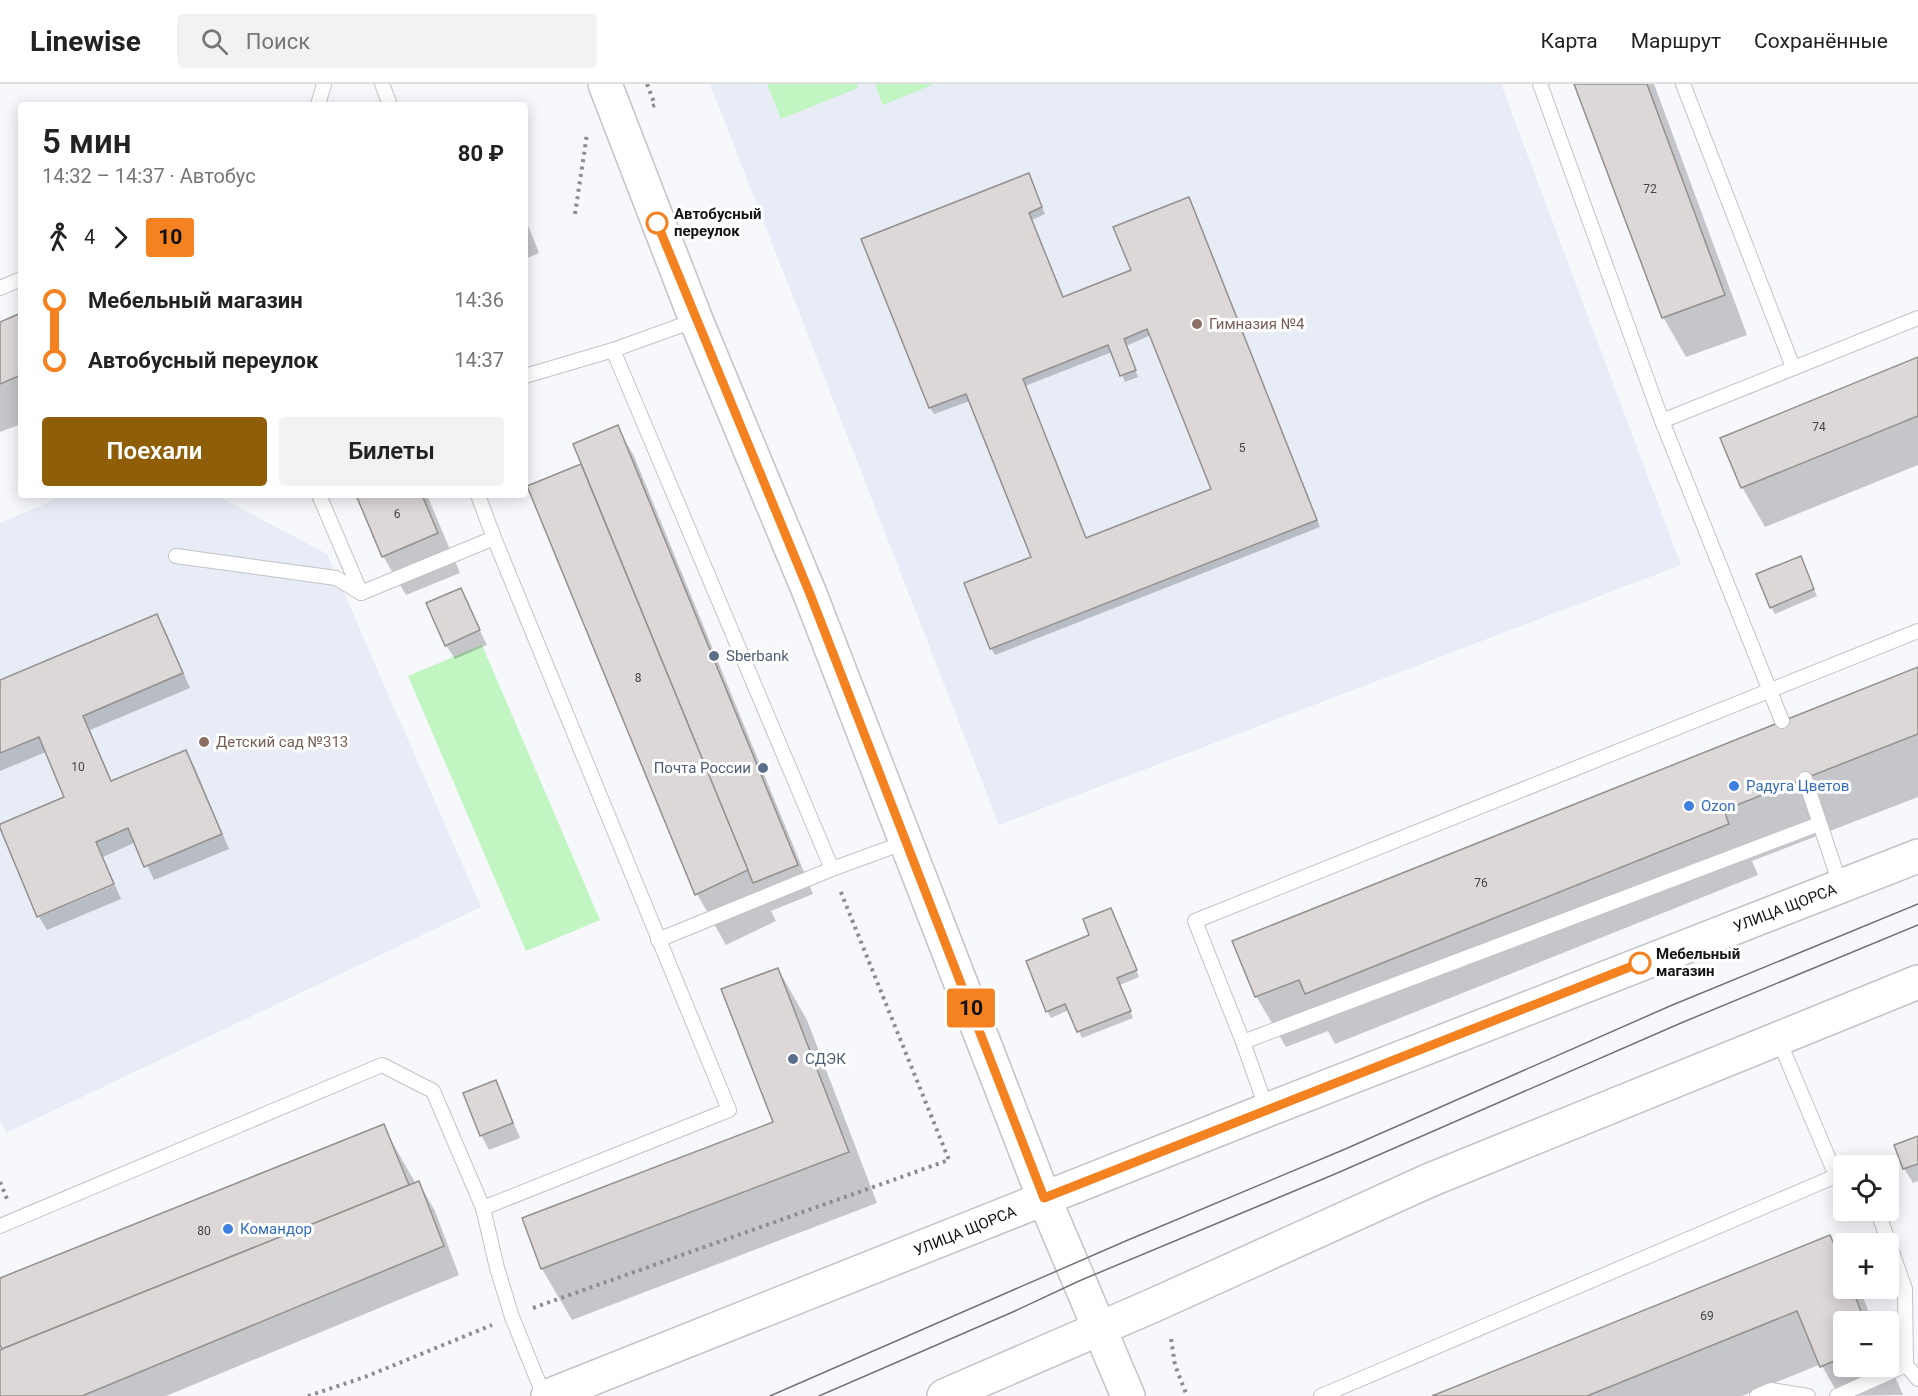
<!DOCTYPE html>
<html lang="ru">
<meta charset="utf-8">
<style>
:root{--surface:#fff;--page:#f2f2f2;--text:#222;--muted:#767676;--line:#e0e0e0;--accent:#8e5f08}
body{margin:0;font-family:Roboto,sans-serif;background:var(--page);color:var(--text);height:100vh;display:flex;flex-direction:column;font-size:22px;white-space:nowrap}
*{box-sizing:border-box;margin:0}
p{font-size:20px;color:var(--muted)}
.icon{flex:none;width:33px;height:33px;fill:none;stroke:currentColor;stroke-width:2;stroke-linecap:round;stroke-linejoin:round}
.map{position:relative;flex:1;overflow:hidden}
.drawer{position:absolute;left:18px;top:18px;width:510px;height:396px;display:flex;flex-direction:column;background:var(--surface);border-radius:6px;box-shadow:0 3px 15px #0003}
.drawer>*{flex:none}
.badge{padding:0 12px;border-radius:4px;font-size:21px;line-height:39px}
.controls{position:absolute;left:1833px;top:1071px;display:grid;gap:12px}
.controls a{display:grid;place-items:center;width:66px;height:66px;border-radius:6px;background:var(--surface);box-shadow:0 3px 15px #0003;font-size:30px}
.map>.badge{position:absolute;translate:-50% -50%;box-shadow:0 0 0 3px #fff}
.legs{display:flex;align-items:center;gap:9px;height:66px;padding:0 24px;font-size:20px}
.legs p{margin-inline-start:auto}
.headline{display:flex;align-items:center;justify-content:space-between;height:102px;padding:0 24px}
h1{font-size:33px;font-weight:600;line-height:45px}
.action{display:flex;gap:12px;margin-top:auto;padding:12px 24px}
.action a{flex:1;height:69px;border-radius:6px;background:var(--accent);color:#fff;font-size:24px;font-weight:600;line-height:69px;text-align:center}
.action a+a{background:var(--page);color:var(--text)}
ul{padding:0 24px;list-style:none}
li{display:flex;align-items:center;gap:21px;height:60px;font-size:22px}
li i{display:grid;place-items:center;width:9px;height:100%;margin:0 8px;background:currentColor}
li i::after{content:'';width:15px;height:15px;margin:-8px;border:4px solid;border-radius:50%;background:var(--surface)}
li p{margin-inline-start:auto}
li:first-child i{background:linear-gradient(#0000 50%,currentColor 0)}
li:last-child i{background:linear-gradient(currentColor 50%,#0000 0)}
header{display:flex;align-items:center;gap:36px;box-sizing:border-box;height:84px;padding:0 30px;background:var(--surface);border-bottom:2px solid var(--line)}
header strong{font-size:28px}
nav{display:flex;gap:33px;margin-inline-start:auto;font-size:21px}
.search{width:420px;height:54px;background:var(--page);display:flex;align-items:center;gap:15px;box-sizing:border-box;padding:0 21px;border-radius:6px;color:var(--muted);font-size:22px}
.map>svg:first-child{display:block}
</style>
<header>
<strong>Linewise</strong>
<div class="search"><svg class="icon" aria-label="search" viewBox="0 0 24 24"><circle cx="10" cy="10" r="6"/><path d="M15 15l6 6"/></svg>Поиск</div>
<nav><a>Карта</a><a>Маршрут</a><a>Сохранённые</a></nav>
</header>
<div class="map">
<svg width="1918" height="1312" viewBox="0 0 1918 1312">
<rect width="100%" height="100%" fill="#f7f8fc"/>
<g fill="#e7ecf6">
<path d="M710,0H1501L1681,481L999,741Z"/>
<path d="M66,411H216L327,470L481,823L6,1049L0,1035V439Z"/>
</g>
<g fill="#c1f5c2">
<path d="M767,0H857L858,4L781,35Z"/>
<path d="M875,0H934L883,21Z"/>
<path d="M482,561L600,836L526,867L408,592Z"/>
</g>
<g fill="#0003" fill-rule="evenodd">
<path d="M1576,0H1654L1747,251L1686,273L1663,233Z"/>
<path d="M1032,98L1045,130L1032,136L1063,214L1132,187L1192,122L1320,443L995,571L991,564L1033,473L970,317L934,330L930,324ZM1151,251L1213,405L1086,455L1025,302L1112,268L1125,298L1138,293L1126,262Z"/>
<path d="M525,134L539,169L525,175Z"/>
<path d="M21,231V340L0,348V240Z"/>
<path d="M1918,275V381L1765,443L1742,403Z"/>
<path d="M617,343L634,372L813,810L771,827L776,837L726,861L697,810L529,403L581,381L584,387Z"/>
<path d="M358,411H427L460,489L406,511L383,472Z"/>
<path d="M1800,473L1817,512L1775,530L1771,523Z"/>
<path d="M460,506L487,561L455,575L446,561Z"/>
<path d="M157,532L165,546L190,604L90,646L112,699L186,668L194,682L229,765L154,796L136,758L103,773L114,798L38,831L66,714L46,668L0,687V598Z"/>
<path d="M1918,585V713L1752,777L1758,791L1335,960L1328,947L1286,963L1256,912Z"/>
<path d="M115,801L121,815L47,846L39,833Z"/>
<path d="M1111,826L1139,893L1120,901L1133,934L1082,954L1069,926L1051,934L1047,927L1091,852Z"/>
<path d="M778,885L807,936L877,1119L572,1236L542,1185L524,1135L775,1039Z"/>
<path d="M495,998L503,1013L520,1054L489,1066L481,1051Z"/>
<path d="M383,1042L416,1100L419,1099L435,1127L459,1191L166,1312H0V1268L4,1266L0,1257V1195Z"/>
<path d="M1918,1054V1097L1913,1099L1904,1084Z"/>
<path d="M1830,1153L1844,1177V1204H1859L1873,1238H1844V1282H1888V1276L1903,1311L1839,1312L1821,1280L1742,1312H1436Z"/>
</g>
<g fill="#dcd8d7" stroke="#93908e" stroke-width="1.5" fill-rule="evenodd">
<path d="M1574,0H1647L1725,211L1662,234Z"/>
<path d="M1029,89L1042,123L1029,129L1063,213L1131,186L1113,143L1189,113L1317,436L990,565L964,499L1031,473L966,310L929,324L861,155ZM1147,245L1211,405L1086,454L1023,295L1108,261L1120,292L1136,286L1124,255Z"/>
<path d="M21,229V291L0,300V238Z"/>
<path d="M1918,273V332L1741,404L1720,354Z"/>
<path d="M618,341L798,781L753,799L573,360Z"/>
<path d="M581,380L748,786L695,811L527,402Z"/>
<path d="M356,411H422L438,449L382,473Z"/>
<path d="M1801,472L1814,505L1770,524L1756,490Z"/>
<path d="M461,504L480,546L445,562L426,519Z"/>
<path d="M157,530L183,589L83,632L111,697L186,666L222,750L144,783L128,744L96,758L114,800L37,833L0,744V740L64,713L39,653L0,669V596Z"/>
<path d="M1918,583V650L1724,726L1729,740L1305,910L1299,896L1255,913L1232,857Z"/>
<path d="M1111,824L1137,886L1117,894L1131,927L1077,948L1065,920L1046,928L1026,877L1089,851L1083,835Z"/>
<path d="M778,884L849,1068L541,1185L522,1134L773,1038L721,905Z"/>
<path d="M496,996L513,1039L480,1052L463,1009Z"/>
<path d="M384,1040L409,1101L2,1265L0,1261V1194Z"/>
<path d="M1918,1052V1080L1903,1085L1894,1061Z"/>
<path d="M419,1097L444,1162L82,1312H0V1266L2,1265Z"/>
<path d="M1830,1151L1844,1184V1204H1852L1865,1238H1844V1273L1820,1283L1797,1227L1587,1312H1432Z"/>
</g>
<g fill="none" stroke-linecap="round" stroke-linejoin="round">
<defs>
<g id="lane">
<path d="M382,0L390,21"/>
<path d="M1540,0L1662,337L1782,637"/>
<path d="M1683,0L1793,283"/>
<path d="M318,21L324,0"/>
<path d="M0,204L21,195"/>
<path d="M613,266L832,785"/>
<path d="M525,292L613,266L696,236"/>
<path d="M1662,337L1918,234"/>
<path d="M319,411L361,509L494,454"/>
<path d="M176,472L336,494L361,509"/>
<path d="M1805,695L1841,803"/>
<path d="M658,856L832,785L906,758"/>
<path d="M1243,958L1819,740"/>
<path d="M1267,1026L1243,958L1195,837L1918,547"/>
<path d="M483,1124L497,1184L512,1233L544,1312"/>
<path d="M0,1142L382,981L433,1007L483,1124L729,1026L494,454L478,411"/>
<path d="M1906,1281L1918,1295"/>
<path d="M1321,1312L1836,1092L1778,954"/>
<path d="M1757,1312L1771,1306L1808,1312"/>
<path d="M1837,1312L1906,1281L1905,1205L1879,1131L1874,1126"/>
</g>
<g id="secondary">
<path d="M605,0L696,236L810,510L1044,1114L1128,1312"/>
<path d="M548,1312L1267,1026L1918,772"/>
<path d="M944,1312L1154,1221L1430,1096L1918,898"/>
</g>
</defs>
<use href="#lane" stroke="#c2c3c6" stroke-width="16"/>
<use href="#secondary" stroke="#c2c3c6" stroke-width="36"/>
<g stroke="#8c8d8f" stroke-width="4" stroke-dasharray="3 4.5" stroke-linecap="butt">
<path d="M647,0L655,21L648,24"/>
<path d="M575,130L587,50"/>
<path d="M0,1098L7,1115"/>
<path d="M533,1224L949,1076L840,806"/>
<path d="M1171,1255L1175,1281L1187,1312"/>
<path d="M308,1312L365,1293L492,1241"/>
</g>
<use href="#lane" stroke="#fff" stroke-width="14"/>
<use href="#secondary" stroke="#fff" stroke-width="33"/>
<g stroke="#717274" stroke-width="1.5">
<path d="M770,1312L1128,1156L1343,1066L1670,922L1918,820"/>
<path d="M819,1312L1015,1227L1079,1197L1335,1090L1681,939L1918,841"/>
</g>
</g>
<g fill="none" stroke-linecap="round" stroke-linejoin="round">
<defs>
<path id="line-1" d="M657,139L810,510L1044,1114L1640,879"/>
</defs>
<use href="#line-1" stroke="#fff" stroke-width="14"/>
<use href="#line-1" stroke="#f58220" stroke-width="9"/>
</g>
<g fill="#fff" stroke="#f58220" stroke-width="3">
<circle cx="657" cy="139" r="10"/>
<circle cx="1640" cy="879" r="10"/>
</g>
<g fill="#8d6e63" stroke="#fff" stroke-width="2">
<circle cx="1197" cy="240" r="6"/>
<circle cx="204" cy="658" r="6"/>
</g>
<g fill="#5c6f8a" stroke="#fff" stroke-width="2">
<circle cx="714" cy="572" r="6"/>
<circle cx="763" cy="684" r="6"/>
<circle cx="793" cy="975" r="6"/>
</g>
<g fill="#3f7fe0" stroke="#fff" stroke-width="2">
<circle cx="1734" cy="702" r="6"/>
<circle cx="1689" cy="722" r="6"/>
<circle cx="228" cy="1145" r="6"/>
</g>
<g text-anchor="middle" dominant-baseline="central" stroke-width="6" stroke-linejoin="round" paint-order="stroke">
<g font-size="12" fill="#454445">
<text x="1650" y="105">72</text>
<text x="1819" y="343">74</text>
<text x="1242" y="364">5</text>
<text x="397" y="430">6</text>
<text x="638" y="594">8</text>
<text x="78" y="683">10</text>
<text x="1481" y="799">76</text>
<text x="204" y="1147">80</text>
<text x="1707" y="1232">69</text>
</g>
<g font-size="15" font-weight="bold" fill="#131314" stroke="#fff" text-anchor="start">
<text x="674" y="130">Автобусный<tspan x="674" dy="17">переулок</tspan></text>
<text x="1656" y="870">Мебельный<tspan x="1656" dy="17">магазин</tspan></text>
</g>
<g font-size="15" fill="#785e54" stroke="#fff" text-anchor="start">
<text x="1209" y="240">Гимназия №4</text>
<text x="216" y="658">Детский сад №313</text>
</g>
<g font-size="15" fill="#4e5e75" stroke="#fff" text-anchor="start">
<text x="726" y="572">Sberbank</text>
<text x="751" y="684" text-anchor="end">Почта России</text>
<text x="805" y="975">СДЭК</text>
</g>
<g font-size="15" fill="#366cbe" stroke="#fff" text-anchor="start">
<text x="1746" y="702">Радуга Цветов</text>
<text x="1701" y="722">Ozon</text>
<text x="240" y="1145">Командор</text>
</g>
<g font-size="15" fill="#131314" stroke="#fff">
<text transform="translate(1785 824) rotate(-21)">УЛИЦА ЩОРСА</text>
<text transform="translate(965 1147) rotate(-22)">УЛИЦА ЩОРСА</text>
</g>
</g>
</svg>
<div class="controls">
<a><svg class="icon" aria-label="locate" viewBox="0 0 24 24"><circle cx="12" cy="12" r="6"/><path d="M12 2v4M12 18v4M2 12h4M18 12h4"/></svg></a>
<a>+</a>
<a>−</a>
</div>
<b class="badge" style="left:971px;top:924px;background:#f58220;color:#111">10</b>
<section class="drawer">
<div class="headline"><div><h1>5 мин</h1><p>14:32 – 14:37 · Автобус</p></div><b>80 ₽</b></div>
<div class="legs"><svg class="icon" aria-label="walk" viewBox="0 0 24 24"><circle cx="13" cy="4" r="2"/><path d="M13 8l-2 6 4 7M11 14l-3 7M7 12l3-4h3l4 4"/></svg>4<svg class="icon" aria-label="forward" viewBox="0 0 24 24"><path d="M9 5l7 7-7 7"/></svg><b class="badge" style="background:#f58220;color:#111">10</b></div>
<ul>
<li><i style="color:#f58220"></i><b>Мебельный магазин</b><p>14:36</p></li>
<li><i style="color:#f58220"></i><b>Автобусный переулок</b><p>14:37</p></li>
</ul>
<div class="action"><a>Поехали</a><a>Билеты</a></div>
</section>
</div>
